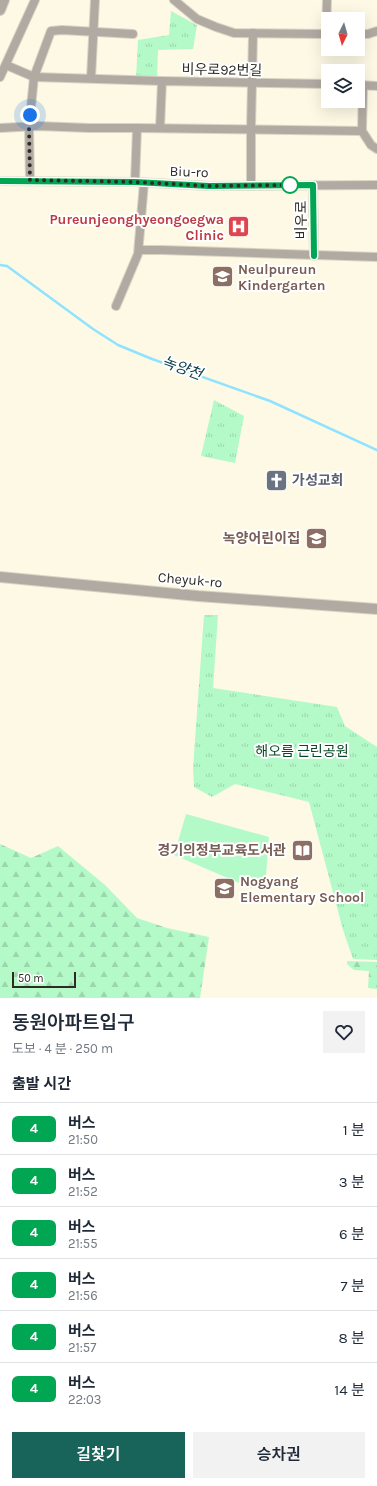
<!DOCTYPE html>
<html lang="ko">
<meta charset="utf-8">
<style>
:root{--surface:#fff;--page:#f2f2f3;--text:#1f2937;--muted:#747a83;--line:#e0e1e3;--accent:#18635a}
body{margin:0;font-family:Karla,"Noto Sans KR",sans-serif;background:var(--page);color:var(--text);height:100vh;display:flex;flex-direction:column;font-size:15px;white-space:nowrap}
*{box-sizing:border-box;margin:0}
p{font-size:13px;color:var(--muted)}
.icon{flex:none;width:22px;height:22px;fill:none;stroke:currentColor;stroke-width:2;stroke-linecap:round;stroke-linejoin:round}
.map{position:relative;height:998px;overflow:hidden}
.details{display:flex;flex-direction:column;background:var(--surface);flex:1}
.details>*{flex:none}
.badge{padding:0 8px;border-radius:6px;font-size:14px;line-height:26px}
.needle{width:26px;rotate:185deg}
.buttons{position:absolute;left:321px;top:12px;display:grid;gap:8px}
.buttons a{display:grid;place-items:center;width:44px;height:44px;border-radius:0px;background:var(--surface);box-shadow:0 4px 16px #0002;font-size:20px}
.scale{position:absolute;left:12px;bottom:10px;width:64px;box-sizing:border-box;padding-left:4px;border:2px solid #2d2b24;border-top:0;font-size:11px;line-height:14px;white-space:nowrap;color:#2d2b24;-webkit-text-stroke:3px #fff;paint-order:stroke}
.you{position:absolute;width:20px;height:20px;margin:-10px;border:3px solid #fff;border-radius:50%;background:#1a73e8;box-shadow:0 0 0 6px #1a73e833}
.map>.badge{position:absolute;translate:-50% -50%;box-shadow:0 0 0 2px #fff}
h2{padding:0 12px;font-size:15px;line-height:36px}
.round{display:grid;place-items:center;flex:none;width:42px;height:42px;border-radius:0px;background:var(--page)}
.overview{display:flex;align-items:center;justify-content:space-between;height:68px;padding:0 12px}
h1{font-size:19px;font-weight:600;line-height:30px}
.button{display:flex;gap:8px;margin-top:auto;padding:8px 12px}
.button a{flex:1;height:46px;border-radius:0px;background:var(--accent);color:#fff;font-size:16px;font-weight:600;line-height:46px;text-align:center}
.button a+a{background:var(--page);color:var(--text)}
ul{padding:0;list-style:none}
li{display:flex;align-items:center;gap:12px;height:52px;padding:0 12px;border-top:1px solid var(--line)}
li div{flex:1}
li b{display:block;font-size:15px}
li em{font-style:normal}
li .badge{min-width:44px;font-weight:700;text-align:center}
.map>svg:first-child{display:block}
</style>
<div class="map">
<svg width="377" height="998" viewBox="0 0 377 998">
<defs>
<pattern id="forest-firs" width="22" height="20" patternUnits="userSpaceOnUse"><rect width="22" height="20" fill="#b4fac9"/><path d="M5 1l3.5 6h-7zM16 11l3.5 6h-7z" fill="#9bd6ac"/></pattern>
<pattern id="park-tufts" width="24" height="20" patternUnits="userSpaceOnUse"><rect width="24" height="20" fill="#b4fac9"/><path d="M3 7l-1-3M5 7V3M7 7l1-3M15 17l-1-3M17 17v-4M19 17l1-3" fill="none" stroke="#9bd6ac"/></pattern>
</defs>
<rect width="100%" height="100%" fill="#fdf9e5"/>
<path fill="#b4fac9" d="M186,814L269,837L265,888H251L174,855Z"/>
<g fill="url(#forest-firs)">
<path d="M0,844L31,858L58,846L105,885L137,918L167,928L209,937L200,998H0Z"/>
<path d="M347,961L377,962V989L368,988L369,971L354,970L347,964Z"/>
</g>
<g fill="url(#park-tufts)">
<path d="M171,11L197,25L193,49L158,50L157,79L136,78L138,40L169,35Z"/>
<path d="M214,400L244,416L235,463L201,456Z"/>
<path d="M204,615H218L213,688L337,707L345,726L377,747V960L353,959L343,930L309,802L235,784L212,797L194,787L193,768Z"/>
</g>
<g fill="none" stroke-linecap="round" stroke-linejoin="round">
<path stroke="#90e3ff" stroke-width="2.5" d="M0,265L7,266L93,329L118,345L152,359L270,401L377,450"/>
<defs>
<g id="minor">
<path d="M174,0L197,19L216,27L234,33L328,34"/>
<path d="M326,34L327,0"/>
<path d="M358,34H368L377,31"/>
<path d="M6,65L34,77L162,81"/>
<path d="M0,77L35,0"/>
<path d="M91,78L95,0"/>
<path d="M359,85L377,86"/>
<path d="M363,85L362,131L371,145L377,149"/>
<path d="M0,128L38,126L89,128H137L362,131"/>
<path d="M160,128L162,81L328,84"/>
<path d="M30,180L29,127L34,77L51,31L62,30L133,34"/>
<path d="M0,181L135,182L209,186L377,185"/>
<path d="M135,182L137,128"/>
<path d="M251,185V129L253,33"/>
<path d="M313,185L314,256"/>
<path d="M139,250H162L377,257"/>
<path d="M116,306L138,254L144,183"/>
</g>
<g id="tertiary">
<path d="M0,10L4,0"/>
<path d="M0,577L198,596L377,609"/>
</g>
</defs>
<use href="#minor" stroke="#d8d4c2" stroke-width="10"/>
<use href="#tertiary" stroke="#d8d4c2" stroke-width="12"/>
<use href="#minor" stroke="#b0aaa3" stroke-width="8"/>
<use href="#tertiary" stroke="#b0aaa3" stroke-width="10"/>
</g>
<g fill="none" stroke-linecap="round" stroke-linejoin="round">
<defs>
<path id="line" d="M0,181L135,182L209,186L313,185L314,256"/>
</defs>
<use href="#line" stroke="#fff" stroke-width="9"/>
<use href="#line" stroke="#00a651" stroke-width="6"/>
<path stroke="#2d2b24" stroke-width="4" stroke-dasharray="0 7.2" d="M30,115L29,127L30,180L135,182L209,186L290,185"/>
</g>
<defs>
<symbol id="hospital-square" viewBox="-11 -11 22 22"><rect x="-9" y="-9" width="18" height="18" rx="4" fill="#e0444e" stroke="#fff"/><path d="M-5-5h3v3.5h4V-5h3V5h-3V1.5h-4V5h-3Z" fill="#fff"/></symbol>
<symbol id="school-square" viewBox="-11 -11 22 22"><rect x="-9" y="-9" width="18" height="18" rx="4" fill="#8d6e63" stroke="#fff"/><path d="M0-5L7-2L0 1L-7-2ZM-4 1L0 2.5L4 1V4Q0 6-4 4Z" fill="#fff"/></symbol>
<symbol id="church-square" viewBox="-11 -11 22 22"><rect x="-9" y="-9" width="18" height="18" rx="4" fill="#6b7280" stroke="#fff"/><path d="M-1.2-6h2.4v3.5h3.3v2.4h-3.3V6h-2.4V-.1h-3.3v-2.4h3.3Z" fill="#fff"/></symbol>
<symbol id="library-square" viewBox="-11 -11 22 22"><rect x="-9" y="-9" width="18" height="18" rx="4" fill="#8d6e63" stroke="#fff"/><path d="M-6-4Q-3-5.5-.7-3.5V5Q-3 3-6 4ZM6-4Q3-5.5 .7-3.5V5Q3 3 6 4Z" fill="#fff"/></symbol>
</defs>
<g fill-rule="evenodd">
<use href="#hospital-square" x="226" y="214" width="25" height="25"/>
<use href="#school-square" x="210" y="264" width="25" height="25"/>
<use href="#church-square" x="264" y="468" width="25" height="25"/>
<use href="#school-square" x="304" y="526" width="25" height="25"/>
<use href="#library-square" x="290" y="838" width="25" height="25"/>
<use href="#school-square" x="212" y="876" width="25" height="25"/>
</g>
<circle fill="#fff" stroke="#00a651" stroke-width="2" cx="290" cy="185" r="8"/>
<g text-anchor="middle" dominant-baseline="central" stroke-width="4" stroke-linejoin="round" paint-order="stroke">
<g font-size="14" fill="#2d2b24" stroke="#fff">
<text transform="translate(222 70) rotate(1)">비우로92번길</text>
<text transform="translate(189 172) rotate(2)">Biu-ro</text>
<text transform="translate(301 220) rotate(-90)">비우로</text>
<text transform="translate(190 580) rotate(5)">Cheyuk-ro</text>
</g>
<g font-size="14" font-weight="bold" fill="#be3a42" stroke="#fff" text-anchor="end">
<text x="224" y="219">Pureunjeonghyeongoegwa<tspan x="224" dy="16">Clinic</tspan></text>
</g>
<g font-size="14" font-weight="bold" fill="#785e54" stroke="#fff" text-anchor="start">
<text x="238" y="269">Neulpureun<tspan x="238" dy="16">Kindergarten</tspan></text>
<text x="300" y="538" text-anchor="end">녹양어린이집</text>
<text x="286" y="850" text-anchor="end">경기의정부교육도서관</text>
<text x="240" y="881">Nogyang<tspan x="240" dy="16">Elementary School</tspan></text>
</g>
<g font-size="14" font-weight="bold" fill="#5b616d" stroke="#fff" text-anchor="start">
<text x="292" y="480">가성교회</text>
</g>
<g font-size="14" fill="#0a4927" stroke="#fff">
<text x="302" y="751">해오름 근린공원</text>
</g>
<g font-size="15" font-style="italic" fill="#073c4a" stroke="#fff">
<text transform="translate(182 368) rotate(20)">녹양천</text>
</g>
</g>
</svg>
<div class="buttons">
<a><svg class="needle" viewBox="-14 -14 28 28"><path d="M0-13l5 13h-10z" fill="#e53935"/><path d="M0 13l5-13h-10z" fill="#747a83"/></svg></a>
<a><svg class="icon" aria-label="layers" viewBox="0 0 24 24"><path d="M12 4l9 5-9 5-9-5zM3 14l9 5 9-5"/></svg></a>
</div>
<div class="scale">50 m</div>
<div class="you" style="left:30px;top:115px"></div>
</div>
<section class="details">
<div class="overview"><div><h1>동원아파트입구</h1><p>도보 · 4 분 · 250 m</p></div><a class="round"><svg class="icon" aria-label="heart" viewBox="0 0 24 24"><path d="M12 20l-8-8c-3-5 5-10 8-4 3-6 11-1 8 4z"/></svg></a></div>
<h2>출발 시간</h2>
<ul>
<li><span class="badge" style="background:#00a651;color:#fff">4</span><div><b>버스</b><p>21:50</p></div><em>1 분</em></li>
<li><span class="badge" style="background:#00a651;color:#fff">4</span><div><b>버스</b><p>21:52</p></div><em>3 분</em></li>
<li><span class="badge" style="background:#00a651;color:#fff">4</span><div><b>버스</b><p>21:55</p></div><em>6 분</em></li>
<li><span class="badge" style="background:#00a651;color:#fff">4</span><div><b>버스</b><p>21:56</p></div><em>7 분</em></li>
<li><span class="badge" style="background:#00a651;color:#fff">4</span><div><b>버스</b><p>21:57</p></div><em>8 분</em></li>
<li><span class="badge" style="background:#00a651;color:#fff">4</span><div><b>버스</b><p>22:03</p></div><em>14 분</em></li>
</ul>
<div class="button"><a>길찾기</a><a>승차권</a></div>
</section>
